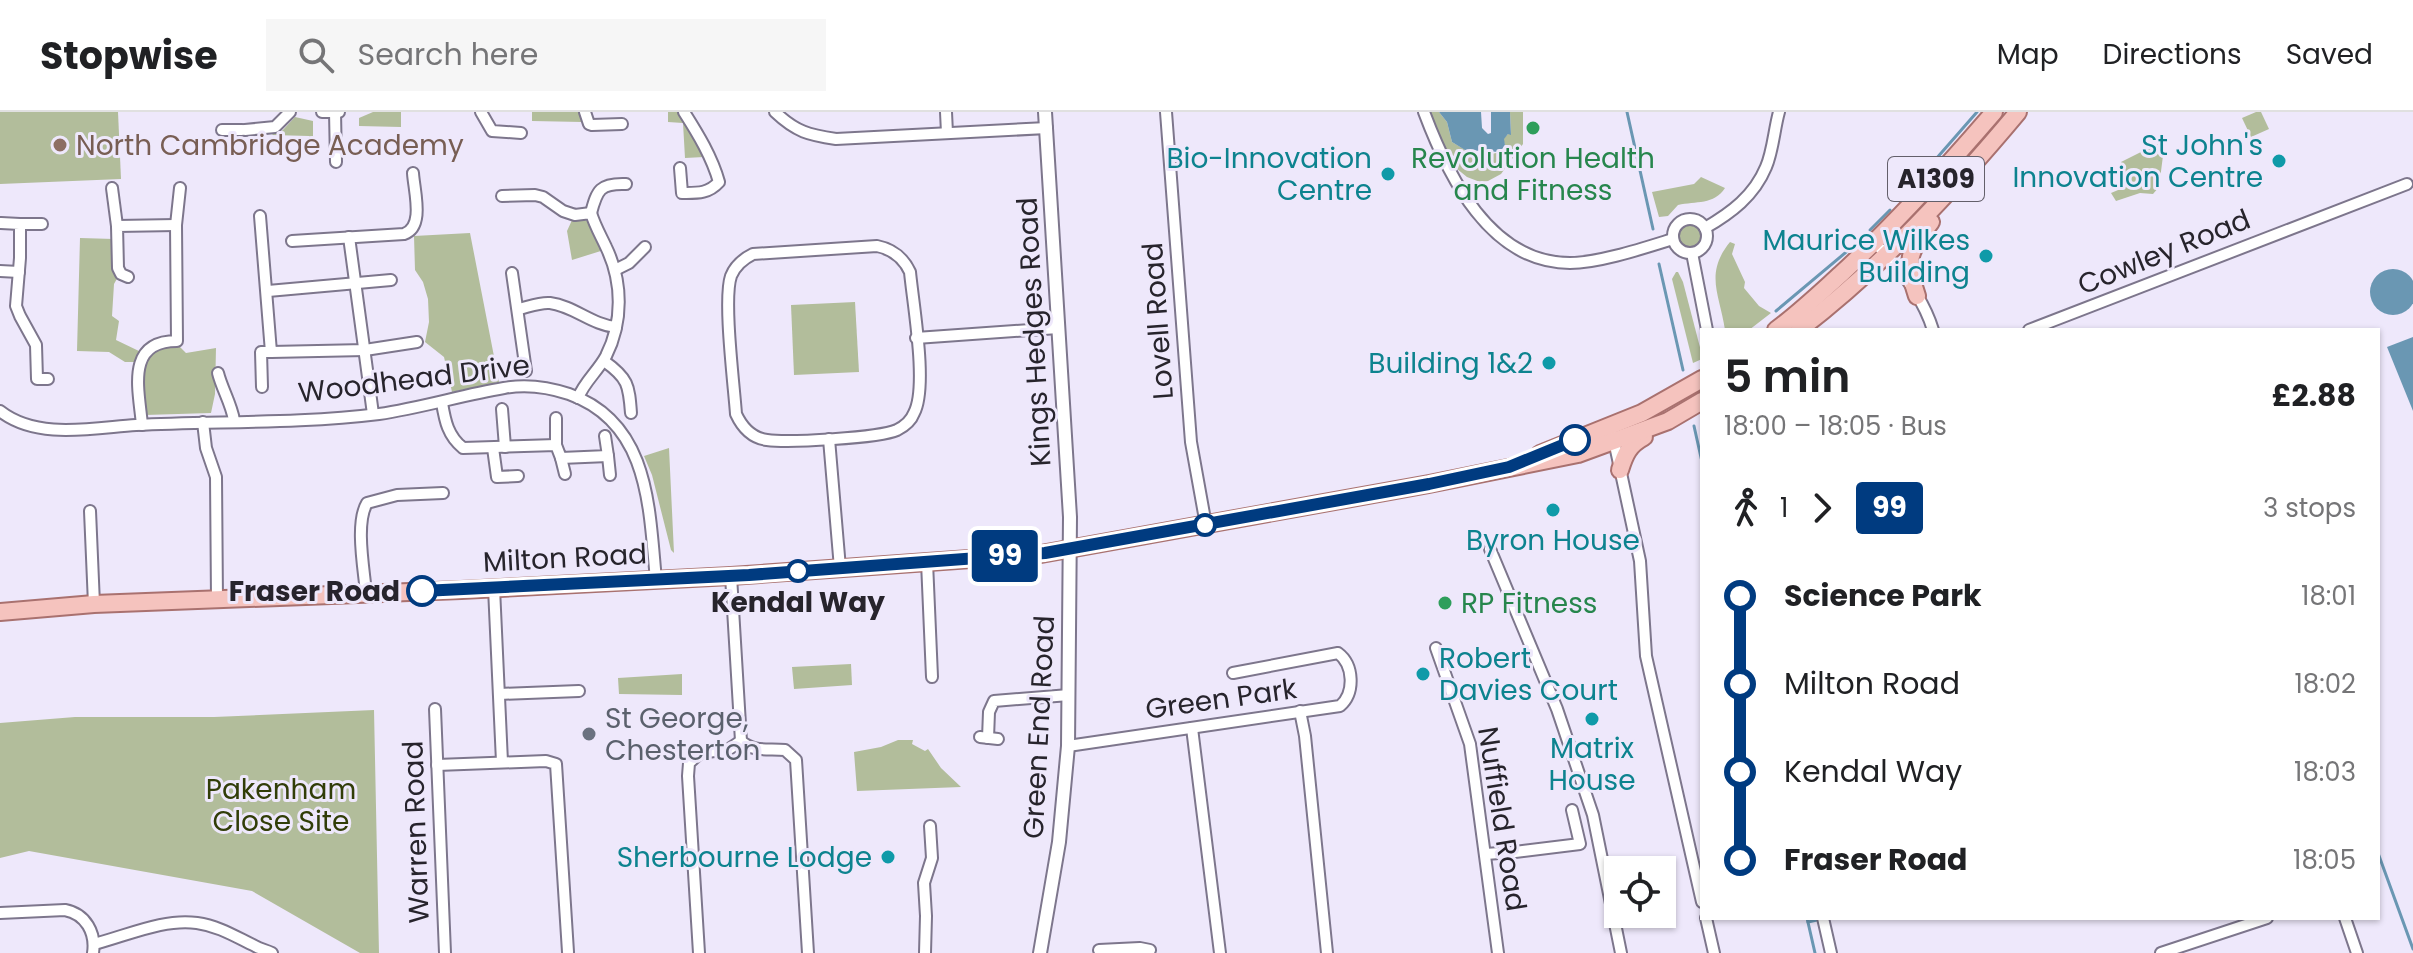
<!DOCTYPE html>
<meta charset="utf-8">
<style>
:root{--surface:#fff;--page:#f6f6f6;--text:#202124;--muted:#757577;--line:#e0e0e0}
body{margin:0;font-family:Poppins,sans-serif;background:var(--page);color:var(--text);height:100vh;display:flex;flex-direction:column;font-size:30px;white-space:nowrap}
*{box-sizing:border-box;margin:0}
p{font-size:26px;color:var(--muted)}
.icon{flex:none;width:44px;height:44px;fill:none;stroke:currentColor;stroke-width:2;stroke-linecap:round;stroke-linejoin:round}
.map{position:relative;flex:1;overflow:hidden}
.side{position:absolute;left:1700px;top:216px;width:680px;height:592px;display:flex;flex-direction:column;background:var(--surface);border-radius:0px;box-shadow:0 2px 6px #0004}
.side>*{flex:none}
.badge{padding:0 16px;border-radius:6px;font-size:28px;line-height:52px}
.buttons{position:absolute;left:1604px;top:744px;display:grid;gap:16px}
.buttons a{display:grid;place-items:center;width:72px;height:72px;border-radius:0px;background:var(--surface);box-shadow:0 2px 6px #0004;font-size:40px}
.map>.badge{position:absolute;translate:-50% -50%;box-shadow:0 0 0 4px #fff}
.legs{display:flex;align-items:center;gap:12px;height:88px;padding:0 24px;font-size:26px}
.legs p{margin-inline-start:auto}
.headline{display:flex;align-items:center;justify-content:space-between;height:136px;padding:0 24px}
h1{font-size:44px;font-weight:600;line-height:60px}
ul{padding:0 24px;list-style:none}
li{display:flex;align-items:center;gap:28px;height:88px;font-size:30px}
li i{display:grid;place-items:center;width:12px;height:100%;margin:0 10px;background:currentColor}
li i::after{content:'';width:20px;height:20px;margin:-10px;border:6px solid;border-radius:50%;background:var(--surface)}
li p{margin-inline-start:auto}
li:first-child i{background:linear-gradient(#0000 50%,currentColor 0)}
li:last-child i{background:linear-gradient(currentColor 50%,#0000 0)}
header{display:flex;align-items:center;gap:48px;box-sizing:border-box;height:112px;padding:0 40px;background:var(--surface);border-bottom:2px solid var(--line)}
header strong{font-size:38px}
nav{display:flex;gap:44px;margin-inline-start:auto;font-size:28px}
.search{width:560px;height:72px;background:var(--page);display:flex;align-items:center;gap:20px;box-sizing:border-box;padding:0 28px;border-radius:0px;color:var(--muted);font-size:30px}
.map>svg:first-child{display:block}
</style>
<header>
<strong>Stopwise</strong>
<div class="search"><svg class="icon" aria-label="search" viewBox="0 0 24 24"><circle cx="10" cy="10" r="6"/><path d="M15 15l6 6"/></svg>Search here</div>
<nav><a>Map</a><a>Directions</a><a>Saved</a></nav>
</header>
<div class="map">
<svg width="2413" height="841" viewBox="0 0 2413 841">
<rect width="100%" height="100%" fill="#eee8fb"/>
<g fill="#b2bd9b">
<path d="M0,0H118L121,67L0,72Z"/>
<path d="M373,0H401V15L359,14V6Z"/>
<path d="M532,0H579L582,10L532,9Z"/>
<path d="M668,0H679L704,45L685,46L683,11L668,10Z"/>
<path d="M1426,0H1439L1447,10L1452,30L1477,45L1501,40L1508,34L1505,33L1503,27L1508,22H1511L1510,0H1523V32L1501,62L1488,69L1480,70L1467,65L1446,48Z"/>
<path d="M2256,0H2261L2269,17L2251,25L2242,6Z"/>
<path d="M295,5L313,9V32H310L309,24L272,23L274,21L281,20Z"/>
<path d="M2165,28L2159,75L2153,82L2140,81L2116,89L2111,81L2130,73L2121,50Z"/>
<path d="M1701,65L1725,76C1714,93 1696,89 1678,93L1668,104L1659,105L1652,80L1694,72Z"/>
<path d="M573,106C594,105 596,122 604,138L572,148L567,119Z"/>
<circle cx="1689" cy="124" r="12"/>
<path d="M470,121L499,270L452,280L444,245L425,230L429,210L428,187L423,170L415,158L414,124Z"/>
<path d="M80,126L114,127L119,163L114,172L112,204L119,209L116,228L141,240L134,250H125L109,240L77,239Z"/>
<path d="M1730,130L1735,132L1732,142L1745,170L1744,176L1759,194L1771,201L1749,218H1725C1720,183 1704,162 1730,130Z"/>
<path d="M1676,160H1678L1683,170L1702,243V247L1693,251L1672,167Z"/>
<path d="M855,190L859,260L794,263L791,193Z"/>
<path d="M168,234H179L186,241L216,236L215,282L211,301L145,303C143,272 132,246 168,234Z"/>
<path d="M669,336L674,441L671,438L652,363L644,344Z"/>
<path d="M851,552L852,573L794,577L792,555Z"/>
<path d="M682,562V583L619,582L618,566Z"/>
<path d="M374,598L379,841H360L252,779L29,739L0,746V611L75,605H214Z"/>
<path d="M898,628H913L912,632L925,639L928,637L941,656L961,675L857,679L854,640L881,635Z"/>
</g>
<g fill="#6a97b3">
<path d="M1439,0H1481L1482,16L1488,22L1491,21V0H1510L1511,23L1508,22L1504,27L1505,33L1500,40L1465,38L1452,30L1447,10Z"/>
<circle cx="2393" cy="180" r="23"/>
<path d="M2413,225V299L2387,235Z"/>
</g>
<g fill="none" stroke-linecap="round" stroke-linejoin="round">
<g stroke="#6a97b3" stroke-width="3">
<path d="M1627,0L1653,117"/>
<path d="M1901,87L1977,0"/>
<path d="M1870,118L1890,98"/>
<path d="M1659,152L1683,258"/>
<path d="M1776,199L1851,136"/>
<path d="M1694,314L1702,350"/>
<path d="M2378,741L2413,837"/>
<path d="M1807,806L1815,841"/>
<path d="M1808,810L1817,808"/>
</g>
<defs>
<g id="minor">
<path d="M322,0H339"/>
<path d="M335,0L336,50"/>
<path d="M481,0L492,19L521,21"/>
<path d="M585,0L589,12L592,13L622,12"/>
<path d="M775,0C796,20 809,23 836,27L1047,16"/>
<path d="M946,0L947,21"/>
<path d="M1166,0L1191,330L1206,413"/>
<path d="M1424,0C1448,64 1490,151 1570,151C1599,151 1644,136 1673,127"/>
<path d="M222,18H242"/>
<path d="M245,18L275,15L290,0"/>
<path d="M680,56L682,81C697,81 708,82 719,70C712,45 698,22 684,0"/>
<path d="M112,76L117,114"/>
<path d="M502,84L535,83L543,85L563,99L575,103L591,101C595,114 601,124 606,135C623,170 623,210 606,244C598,259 584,270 578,286"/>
<path d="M591,101C597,78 600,71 626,72"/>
<path d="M260,104L271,240L365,238L417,230"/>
<circle cx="1690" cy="124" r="17"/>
<path d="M1,111L20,112V146L16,194L20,204L36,233L37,267H48"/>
<path d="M20,112H42"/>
<path d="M1705,116C1731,101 1754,84 1766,55C1773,39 1774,18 1779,0"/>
<path d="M349,125L373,302"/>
<path d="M292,129L404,122C425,115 414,79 413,61"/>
<path d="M1875,131C1899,155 1923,185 1933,218"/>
<path d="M877,134C892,137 903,145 910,160C913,192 928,275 914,301C911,309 905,314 897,318C879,326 788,331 767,328C752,326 742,315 736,302C734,273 723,187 731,164C735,154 743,147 753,142Z"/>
<path d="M1692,141L1707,218"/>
<path d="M615,158L629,151L645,135"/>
<path d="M0,159L19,160"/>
<path d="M512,161L526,259"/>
<path d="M128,165L121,162L118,156L117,114L176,113"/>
<path d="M268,179L391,168"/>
<path d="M519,197C528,195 540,190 550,191C574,194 592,213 616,215"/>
<path d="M2029,218L2407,72"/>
<path d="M916,226L1058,216"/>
<path d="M604,249C628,266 629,273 631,301"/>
<path d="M218,261C222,277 231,291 234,308"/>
<path d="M262,275L261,240H271"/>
<path d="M442,291C445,309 448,324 463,336L556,333L561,346L608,344L605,324"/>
<path d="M502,297L505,335"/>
<path d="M0,299C37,328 92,316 136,313C216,309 298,312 379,302C421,296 462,283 504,276C526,272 548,275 569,282C650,311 649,396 656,468"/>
<path d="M556,306V333"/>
<path d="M203,310L206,336L216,365L217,488"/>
<path d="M142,313C139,278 125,229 177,229L176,113L180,76"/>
<path d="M1613,324L1640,449L1646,544L1702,790"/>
<path d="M829,327L840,456"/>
<path d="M493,336L497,365L518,364"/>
<path d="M608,344L610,363"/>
<path d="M561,346L565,362"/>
<path d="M90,399L94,492"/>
<path d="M1490,437L1557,597L1593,703L1621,841"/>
<path d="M927,450L932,565"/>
<path d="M731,464L741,629C754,641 769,636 785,638L796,648L808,841"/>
<path d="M494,476L502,650"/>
<path d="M366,481C364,457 355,411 367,391L397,383L443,381"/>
<path d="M1436,536L1470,632L1498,841"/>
<path d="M499,582L579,579"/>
<path d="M435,597L445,841"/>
<path d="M1300,599L1305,624L1327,841"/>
<path d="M1192,616L1220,841"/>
<path d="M980,625L998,627"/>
<path d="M988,626L989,600L994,589L1069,583"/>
<path d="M1068,634L1340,594C1355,581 1354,553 1338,541L1233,561"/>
<path d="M437,653L546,649L556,652L568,840"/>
<path d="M1485,742L1515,740L1580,732L1572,698"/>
<path d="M0,801L65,798C86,802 96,821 93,841"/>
<path d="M1706,806L1714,841"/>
<path d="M1823,806L1831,841"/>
<path d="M2345,806L2357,841"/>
<path d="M94,832C126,824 164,806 197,811C219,814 236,825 255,834C260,837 266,838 272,841"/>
<path d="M1099,838L1140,836L1150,838"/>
<path d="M699,841L688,664L689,651L700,641L729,637L741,629"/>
<path d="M925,841L926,804L924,771L932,746L930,714"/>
<path d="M2161,841L2267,806"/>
</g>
<path id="tertiary" d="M1040,841L1059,730L1068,634L1070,405L1045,0"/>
<g id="primary">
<path d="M1917,184C1905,148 1908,140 1931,110"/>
<path d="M1776,218C1799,201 1820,181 1841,162C1896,111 1945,57 1994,0"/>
<path d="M1799,218C1881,155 1952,79 2018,0"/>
<path d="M1540,342L1642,301L1702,267"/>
<path d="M1620,358C1625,342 1629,333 1644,325"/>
<path d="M0,500L94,492L461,478L731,464L1041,442L1429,372L1578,342L1668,309L1702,289"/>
</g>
</defs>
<use href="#minor" stroke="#7d768c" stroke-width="14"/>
<use href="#tertiary" stroke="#7d768c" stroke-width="16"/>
<use href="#primary" stroke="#a9716f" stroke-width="20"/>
<use href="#minor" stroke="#fff" stroke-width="10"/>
<use href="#tertiary" stroke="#fff" stroke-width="12"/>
<use href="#primary" stroke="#f5c3be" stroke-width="16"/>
</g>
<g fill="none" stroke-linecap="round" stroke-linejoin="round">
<defs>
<path id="line-1" d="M422,479L749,463L1045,441L1429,372L1509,355L1575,328"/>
</defs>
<use href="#line-1" stroke="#fff" stroke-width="18"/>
<use href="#line-1" stroke="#003b80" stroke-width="12"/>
</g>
<g fill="#2e9e5b" stroke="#eee8fb" stroke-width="3">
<circle cx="1533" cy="16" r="8"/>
<circle cx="1445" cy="491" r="8"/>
</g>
<circle fill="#8d6e63" stroke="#eee8fb" stroke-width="3" cx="60" cy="33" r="8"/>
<g fill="#0f9aa8" stroke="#eee8fb" stroke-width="3">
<circle cx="2279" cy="49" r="8"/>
<circle cx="1388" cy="62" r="8"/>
<circle cx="1986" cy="144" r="8"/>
<circle cx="1549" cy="251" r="8"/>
<circle cx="1553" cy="398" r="8"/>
<circle cx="1423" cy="562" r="8"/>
<circle cx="1592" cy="607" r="8"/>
<circle cx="888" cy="745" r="8"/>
</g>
<g fill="#fff" stroke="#003b80" stroke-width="4">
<circle cx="1575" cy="328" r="14"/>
<circle cx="1205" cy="413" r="10"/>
<circle cx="798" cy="459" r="10"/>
<circle cx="422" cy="479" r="14"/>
</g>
<circle fill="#6b7280" stroke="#eee8fb" stroke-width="3" cx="589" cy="622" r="8"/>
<g text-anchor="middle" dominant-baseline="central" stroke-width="6" stroke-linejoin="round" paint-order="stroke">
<rect fill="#eee8fb" stroke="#635f6a" stroke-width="2" x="1888" y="45" width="96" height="44" rx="6"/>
<g font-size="26" font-weight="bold" fill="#27242c">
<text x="1936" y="67">A1309</text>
</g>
<g font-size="28" fill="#785e54" stroke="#eee8fb" text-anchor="start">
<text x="76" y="33">North Cambridge Academy</text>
</g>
<g font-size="28" fill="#0d838f" stroke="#eee8fb" text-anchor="end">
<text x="2263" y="33">St John's<tspan x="2263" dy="32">Innovation Centre</tspan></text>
<text x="1372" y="46">Bio-Innovation<tspan x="1372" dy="32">Centre</tspan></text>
<text x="1970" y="128">Maurice Wilkes<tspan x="1970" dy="32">Building</tspan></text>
<text x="1533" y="251">Building 1&amp;2</text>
<text x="1553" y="428" text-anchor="middle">Byron House</text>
<text x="1439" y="546" text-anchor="start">Robert<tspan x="1439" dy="32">Davies Court</tspan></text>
<text x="1592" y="636" text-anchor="middle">Matrix<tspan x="1592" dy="32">House</tspan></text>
<text x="872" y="745">Sherbourne Lodge</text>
</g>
<g font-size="28" fill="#27864d" stroke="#eee8fb">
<text x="1533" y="46">Revolution Health<tspan x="1533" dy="32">and Fitness</tspan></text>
<text x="1461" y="491" text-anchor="start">RP Fitness</text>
</g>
<g font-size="28" fill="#27242c" stroke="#eee8fb">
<text transform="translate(2164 140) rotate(-22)">Cowley Road</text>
<text transform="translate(1158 209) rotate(-94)">Lovell Road</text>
<text transform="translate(1034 220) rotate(-93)">Kings Hedges Road</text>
<text transform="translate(414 267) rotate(-7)">Woodhead Drive</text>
<text transform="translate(565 446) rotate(-3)">Milton Road</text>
<text transform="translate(1221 587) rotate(-8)">Green Park</text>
<text transform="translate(1039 615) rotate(-87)">Green End Road</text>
<text transform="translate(1502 707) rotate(81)">Nuffield Road</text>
<text transform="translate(416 720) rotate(-92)">Warren Road</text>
</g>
<g font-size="28" font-weight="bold" fill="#27242c" stroke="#eee8fb" text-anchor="end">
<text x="400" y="479">Fraser Road</text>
<text x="798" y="490" text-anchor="middle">Kendal Way</text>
</g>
<g font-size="28" fill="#5b616d" stroke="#eee8fb" text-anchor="start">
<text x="605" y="606">St George,<tspan x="605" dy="32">Chesterton</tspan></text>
</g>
<g font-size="28" fill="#313d08" stroke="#eee8fb">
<text x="281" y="677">Pakenham<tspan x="281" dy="32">Close Site</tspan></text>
</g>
</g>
</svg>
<div class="buttons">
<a><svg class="icon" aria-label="locate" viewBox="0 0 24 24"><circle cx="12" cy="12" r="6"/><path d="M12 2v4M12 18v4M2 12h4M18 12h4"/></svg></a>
</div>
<b class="badge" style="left:1005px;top:444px;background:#003b80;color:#fff">99</b>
<section class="side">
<div class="headline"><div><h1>5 min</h1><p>18:00 – 18:05 · Bus</p></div><b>£2.88</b></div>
<div class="legs"><svg class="icon" aria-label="walk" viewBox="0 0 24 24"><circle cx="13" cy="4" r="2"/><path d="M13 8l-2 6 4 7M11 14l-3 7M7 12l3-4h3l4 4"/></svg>1<svg class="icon" aria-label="forward" viewBox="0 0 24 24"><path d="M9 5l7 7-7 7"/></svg><b class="badge" style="background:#003b80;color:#fff">99</b><p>3 stops</p></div>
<ul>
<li><i style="color:#003b80"></i><b>Science Park</b><p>18:01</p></li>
<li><i style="color:#003b80"></i><span>Milton Road</span><p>18:02</p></li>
<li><i style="color:#003b80"></i><span>Kendal Way</span><p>18:03</p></li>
<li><i style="color:#003b80"></i><b>Fraser Road</b><p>18:05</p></li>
</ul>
</section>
</div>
